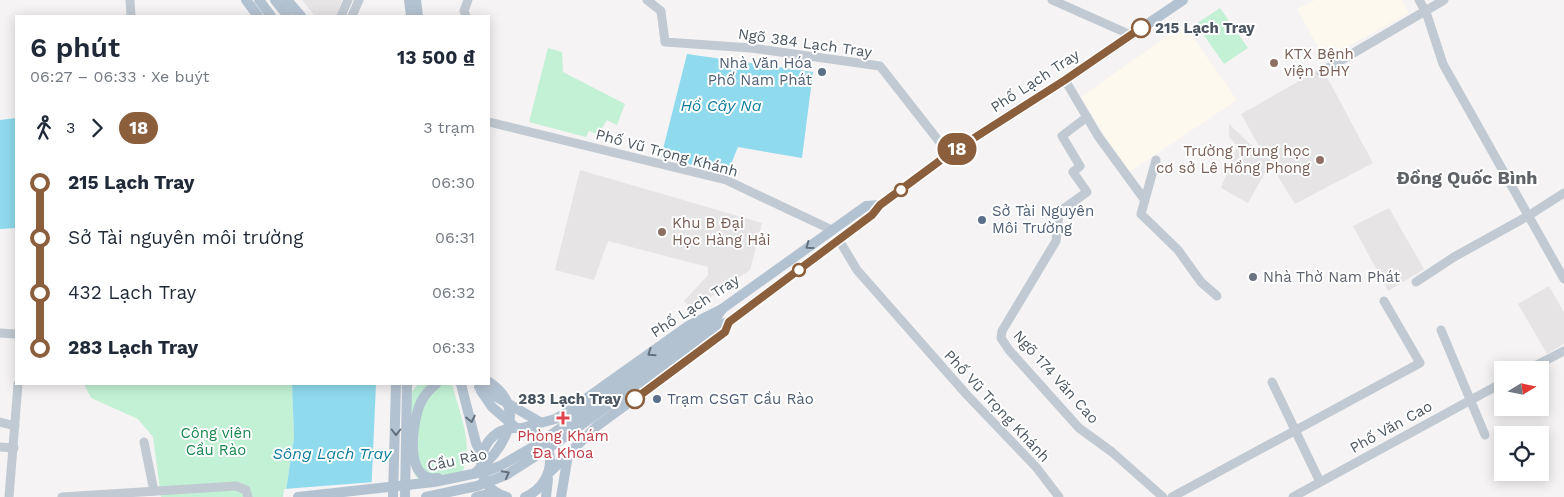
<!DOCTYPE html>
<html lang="vi">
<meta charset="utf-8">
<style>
:root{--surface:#fff;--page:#f6f6f7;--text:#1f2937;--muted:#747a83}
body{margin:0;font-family:"Work Sans",sans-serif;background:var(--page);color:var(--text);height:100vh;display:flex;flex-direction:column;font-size:19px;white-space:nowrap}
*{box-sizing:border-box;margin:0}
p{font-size:16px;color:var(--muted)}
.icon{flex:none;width:28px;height:28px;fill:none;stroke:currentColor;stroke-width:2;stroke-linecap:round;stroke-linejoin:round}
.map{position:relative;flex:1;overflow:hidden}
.panel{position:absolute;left:15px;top:15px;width:475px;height:370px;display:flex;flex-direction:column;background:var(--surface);border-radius:0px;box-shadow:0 2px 12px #0003}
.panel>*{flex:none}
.badge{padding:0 10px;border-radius:16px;font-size:18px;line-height:32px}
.needle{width:32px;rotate:80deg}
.tools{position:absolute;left:1494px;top:361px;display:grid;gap:10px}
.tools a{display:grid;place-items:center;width:55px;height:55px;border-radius:0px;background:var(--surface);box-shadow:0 2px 12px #0003;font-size:25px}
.map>.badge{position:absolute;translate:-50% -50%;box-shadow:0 0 0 2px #fff}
.legs{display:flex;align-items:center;gap:8px;height:55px;padding:0 15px;font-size:16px}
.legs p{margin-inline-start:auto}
.headline{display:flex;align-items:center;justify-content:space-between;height:85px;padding:0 15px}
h1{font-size:28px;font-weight:600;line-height:38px}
ul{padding:0 15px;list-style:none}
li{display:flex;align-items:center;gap:18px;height:55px;font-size:19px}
li i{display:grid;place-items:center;width:8px;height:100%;margin:0 6px;background:currentColor}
li i::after{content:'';width:12px;height:12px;margin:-6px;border:4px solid;border-radius:50%;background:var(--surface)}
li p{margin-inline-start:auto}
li:first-child i{background:linear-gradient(#0000 50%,currentColor 0)}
li:last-child i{background:linear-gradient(currentColor 50%,#0000 0)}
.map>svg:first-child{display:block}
</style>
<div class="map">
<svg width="1564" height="497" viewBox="0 0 1564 497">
<rect width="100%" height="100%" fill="#f5f3f3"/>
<g fill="#fdf9ef">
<path d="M1315,0H1402L1409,13L1324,59L1297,9Z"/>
<path d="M1184,24L1237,100L1128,173L1081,97Z"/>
</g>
<g fill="#e6e4e5">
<path d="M302,0H342L336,16H315Z"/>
<path d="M1322,68L1373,163L1295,204L1270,164L1248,203L1221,188L1237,146L1229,137V124L1266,159L1241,114Z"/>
<path d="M580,170L762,223L750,270L692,310L684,301L708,275V267L608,241L594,280L555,270Z"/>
<path d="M1389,208L1424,269L1388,291L1353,226Z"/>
<path d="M1549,286L1564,312V344L1547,354L1518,304Z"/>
</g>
<g fill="#c3f1d5">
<path d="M1220,8L1248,48L1224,64L1196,24Z"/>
<path d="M548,48L562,52L563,72L625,104L617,125L607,120L598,134L589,131L586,137L529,122Z"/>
<path d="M84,384H292L294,438L285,497H161L153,437L138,419L91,398Z"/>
<path d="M418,384H451L453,387C459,413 476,449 461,474L421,482C402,468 411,415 411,393Z"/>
</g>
<g fill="#90daee">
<path d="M687,54L813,72L802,158L738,147L727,174L661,157Z"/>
<path d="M16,118V228L0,229V120Z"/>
<path d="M292,384H376L371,497H285L294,438Z"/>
</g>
<path fill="#f5f3f3" d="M374,482V497H283L284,489Z"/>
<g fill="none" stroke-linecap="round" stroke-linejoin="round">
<g stroke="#c1cad2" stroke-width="9">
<path d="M130,0L131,16"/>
<path d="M647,0L661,11L665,42L751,48L880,66L949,154"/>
<path d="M1052,0L1131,35"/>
<path d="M1419,0L1426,12L1443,64L1564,279"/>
<path d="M341,16L348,0"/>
<path d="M352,16L359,0"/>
<path d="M466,16L464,11L468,0"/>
<path d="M1321,72L1444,0"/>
<path d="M1065,80L1098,136L1144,199"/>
<path d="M1087,117L1062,136L1080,166L1073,172L1087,192L1059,212L1056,241L1002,331L1001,338L1009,350L1079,428L1112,452L1163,497"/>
<path d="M489,122L726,180L832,230"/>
<path d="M1156,160L1141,214L1178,250L1201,282L1217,296"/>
<path d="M839,240L857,270L967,395L1036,467L1059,497"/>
<path d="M1416,282L1454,257L1528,216L1564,193"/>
<path d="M1441,330L1485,435"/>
<path d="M0,333L16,334"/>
<path d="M1527,370L1564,351"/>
<path d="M1272,382L1320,482"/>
<path d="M0,422L15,426"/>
<path d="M144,442L154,491"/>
<path d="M0,447L14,448"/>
<path d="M9,497L18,384"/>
<path d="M62,497L236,486L246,490L248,497"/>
<path d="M1172,497L1420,363L1384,301"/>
<path d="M1293,497L1502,383"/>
</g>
<g stroke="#b3c2d1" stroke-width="10">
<path d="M246,0L258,16"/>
<path d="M259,0L271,16"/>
<path d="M275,0L288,16"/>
<path d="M287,0L301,16"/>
<path d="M409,0L411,16"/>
<path d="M416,0L418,16"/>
<path d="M699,330L716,318L722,309"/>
<path d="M703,337L721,324L729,322"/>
<path d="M436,384C430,389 425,394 421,402C412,421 403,484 438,478"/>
<path d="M461,384L476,443L481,455"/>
<path d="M479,387L540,422"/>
<path d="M481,391L492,407L514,426"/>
<path d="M522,428L555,419L567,412L688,326L722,309L866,206L880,205"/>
<path d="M549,473L597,426L725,332L729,322L872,215L880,205L949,154L1065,80L1183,0"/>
<path d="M393,497L396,384"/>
<path d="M405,497L407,384"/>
<path d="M476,497L495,492"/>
<path d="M507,497C467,487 476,427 517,428C558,429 561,482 525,497"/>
<path d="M546,497L548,479"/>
<path d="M561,497L568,455"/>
</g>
<g stroke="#b3c2d1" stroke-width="10">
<path d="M476,472C504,449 529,409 489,382"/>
<path d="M298,497L434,482L487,471L500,466L538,444L699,330"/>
<path d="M426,497L477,486L506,475L559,441L703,337"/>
</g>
</g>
<defs><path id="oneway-chevron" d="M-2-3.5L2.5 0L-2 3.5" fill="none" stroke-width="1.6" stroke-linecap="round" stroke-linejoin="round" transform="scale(1.25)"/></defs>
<g stroke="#64717d">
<use href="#oneway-chevron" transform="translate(809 246) rotate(144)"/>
<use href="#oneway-chevron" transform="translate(651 353) rotate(145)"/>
<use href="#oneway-chevron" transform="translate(471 419) rotate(78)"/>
<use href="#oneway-chevron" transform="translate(396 432) rotate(90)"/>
<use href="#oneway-chevron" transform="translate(506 474) rotate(-28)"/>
</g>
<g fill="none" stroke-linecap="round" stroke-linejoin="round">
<defs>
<path id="line-1" d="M635,399L725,332L729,322L872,215L880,205L949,154L1065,80L1141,28"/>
</defs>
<use href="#line-1" stroke="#fff" stroke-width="11"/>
<use href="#line-1" stroke="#8b5e3c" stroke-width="8"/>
</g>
<g fill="#fff" stroke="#8b5e3c" stroke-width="2.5">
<circle cx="1141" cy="28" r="9"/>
<circle cx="901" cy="190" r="6"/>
<circle cx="799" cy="270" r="6"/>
<circle cx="635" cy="399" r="9"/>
</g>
<g fill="#8d6e63" stroke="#fff" stroke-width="2">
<circle cx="1274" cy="63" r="5"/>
<circle cx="1320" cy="160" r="5"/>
<circle cx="662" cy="232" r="5"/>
</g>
<g fill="#5c6f8a" stroke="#fff" stroke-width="2">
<circle cx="822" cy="72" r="5"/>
<circle cx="982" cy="220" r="5"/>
<circle cx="657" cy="399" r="5"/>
</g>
<circle fill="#6b7280" stroke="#fff" stroke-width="2" cx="1253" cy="277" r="5"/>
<path fill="#e0444e" stroke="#fff" stroke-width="2" d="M560.5 410.5h5v5h5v5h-5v5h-5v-5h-5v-5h5z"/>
<g text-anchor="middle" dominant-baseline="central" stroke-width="4" stroke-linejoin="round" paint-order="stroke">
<g font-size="15" font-weight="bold" fill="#4a5661" stroke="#fff" text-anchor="start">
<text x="1155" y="28">215 Lạch Tray</text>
<text x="621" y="399" text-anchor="end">283 Lạch Tray</text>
</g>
<g font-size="15" fill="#4a5661" stroke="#fff">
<text transform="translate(805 43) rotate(8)">Ngõ 384 Lạch Tray</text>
<text transform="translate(1035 81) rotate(-33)">Phố Lạch Tray</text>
<text transform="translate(667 153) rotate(15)">Phố Vũ Trọng Khánh</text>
<text transform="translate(695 306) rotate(-33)">Phố Lạch Tray</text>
<text transform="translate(1056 377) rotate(48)">Ngõ 174 Văn Cao</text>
<text transform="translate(997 406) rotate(47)">Phố Vũ Trọng Khánh</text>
<text transform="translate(1391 427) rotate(-29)">Phố Văn Cao</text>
<text transform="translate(457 460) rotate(-12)">Cầu Rào</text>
</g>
<g font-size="15" fill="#785e54" stroke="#fff" text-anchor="start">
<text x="1284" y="54">KTX Bệnh<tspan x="1284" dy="17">viện ĐHY</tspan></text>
<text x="1310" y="151" text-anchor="end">Trường Trung học<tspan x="1310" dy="17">cơ sở Lê Hồng Phong</tspan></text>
<text x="672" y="223">Khu B Đại<tspan x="672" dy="17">Học Hàng Hải</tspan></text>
</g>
<g font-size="15" fill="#4e5e75" stroke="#fff" text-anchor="start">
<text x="812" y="63" text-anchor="end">Nhà Văn Hóa<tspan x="812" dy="17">Phố Nam Phát</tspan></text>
<text x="992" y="211">Sở Tài Nguyên<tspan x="992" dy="17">Môi Trường</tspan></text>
<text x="667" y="399">Trạm CSGT Cầu Rào</text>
</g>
<g font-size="15" fill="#5b616d" stroke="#fff" text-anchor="start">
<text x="1263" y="277">Nhà Thờ Nam Phát</text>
</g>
<g font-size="15" fill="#17864f" stroke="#fff">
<text x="216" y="433">Công viên<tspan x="216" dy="17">Cầu Rào</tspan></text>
</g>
<g font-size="15" fill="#be3a42" stroke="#fff">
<text x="563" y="436">Phòng Khám<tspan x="563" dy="17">Đa Khoa</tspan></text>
</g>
<g font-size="16" font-style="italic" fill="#0c7c9b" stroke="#fff">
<text x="721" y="105">Hồ Cây Na</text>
<text x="332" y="453">Sông Lạch Tray</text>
</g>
<g font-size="18" font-weight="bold" fill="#5f6368" stroke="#fff">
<text x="1467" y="177">Đồng Quốc Bình</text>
</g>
</g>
</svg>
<div class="tools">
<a><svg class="needle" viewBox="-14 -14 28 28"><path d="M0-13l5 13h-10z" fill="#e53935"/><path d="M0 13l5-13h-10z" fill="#747a83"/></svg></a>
<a><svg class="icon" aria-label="locate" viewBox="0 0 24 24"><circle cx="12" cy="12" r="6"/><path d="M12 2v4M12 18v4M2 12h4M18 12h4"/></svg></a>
</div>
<b class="badge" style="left:957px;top:149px;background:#8b5e3c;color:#fff">18</b>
<section class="panel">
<div class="headline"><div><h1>6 phút</h1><p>06:27 – 06:33 · Xe buýt</p></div><b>13 500 ₫</b></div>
<div class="legs"><svg class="icon" aria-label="walk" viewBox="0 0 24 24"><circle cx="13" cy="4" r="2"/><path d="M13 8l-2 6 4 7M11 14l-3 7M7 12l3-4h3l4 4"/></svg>3<svg class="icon" aria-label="forward" viewBox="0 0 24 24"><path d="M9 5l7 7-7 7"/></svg><b class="badge" style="background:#8b5e3c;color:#fff">18</b><p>3 trạm</p></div>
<ul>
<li><i style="color:#8b5e3c"></i><b>215 Lạch Tray</b><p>06:30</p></li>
<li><i style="color:#8b5e3c"></i><span>Sở Tài nguyên môi trường</span><p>06:31</p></li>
<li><i style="color:#8b5e3c"></i><span>432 Lạch Tray</span><p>06:32</p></li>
<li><i style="color:#8b5e3c"></i><b>283 Lạch Tray</b><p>06:33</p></li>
</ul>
</section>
</div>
